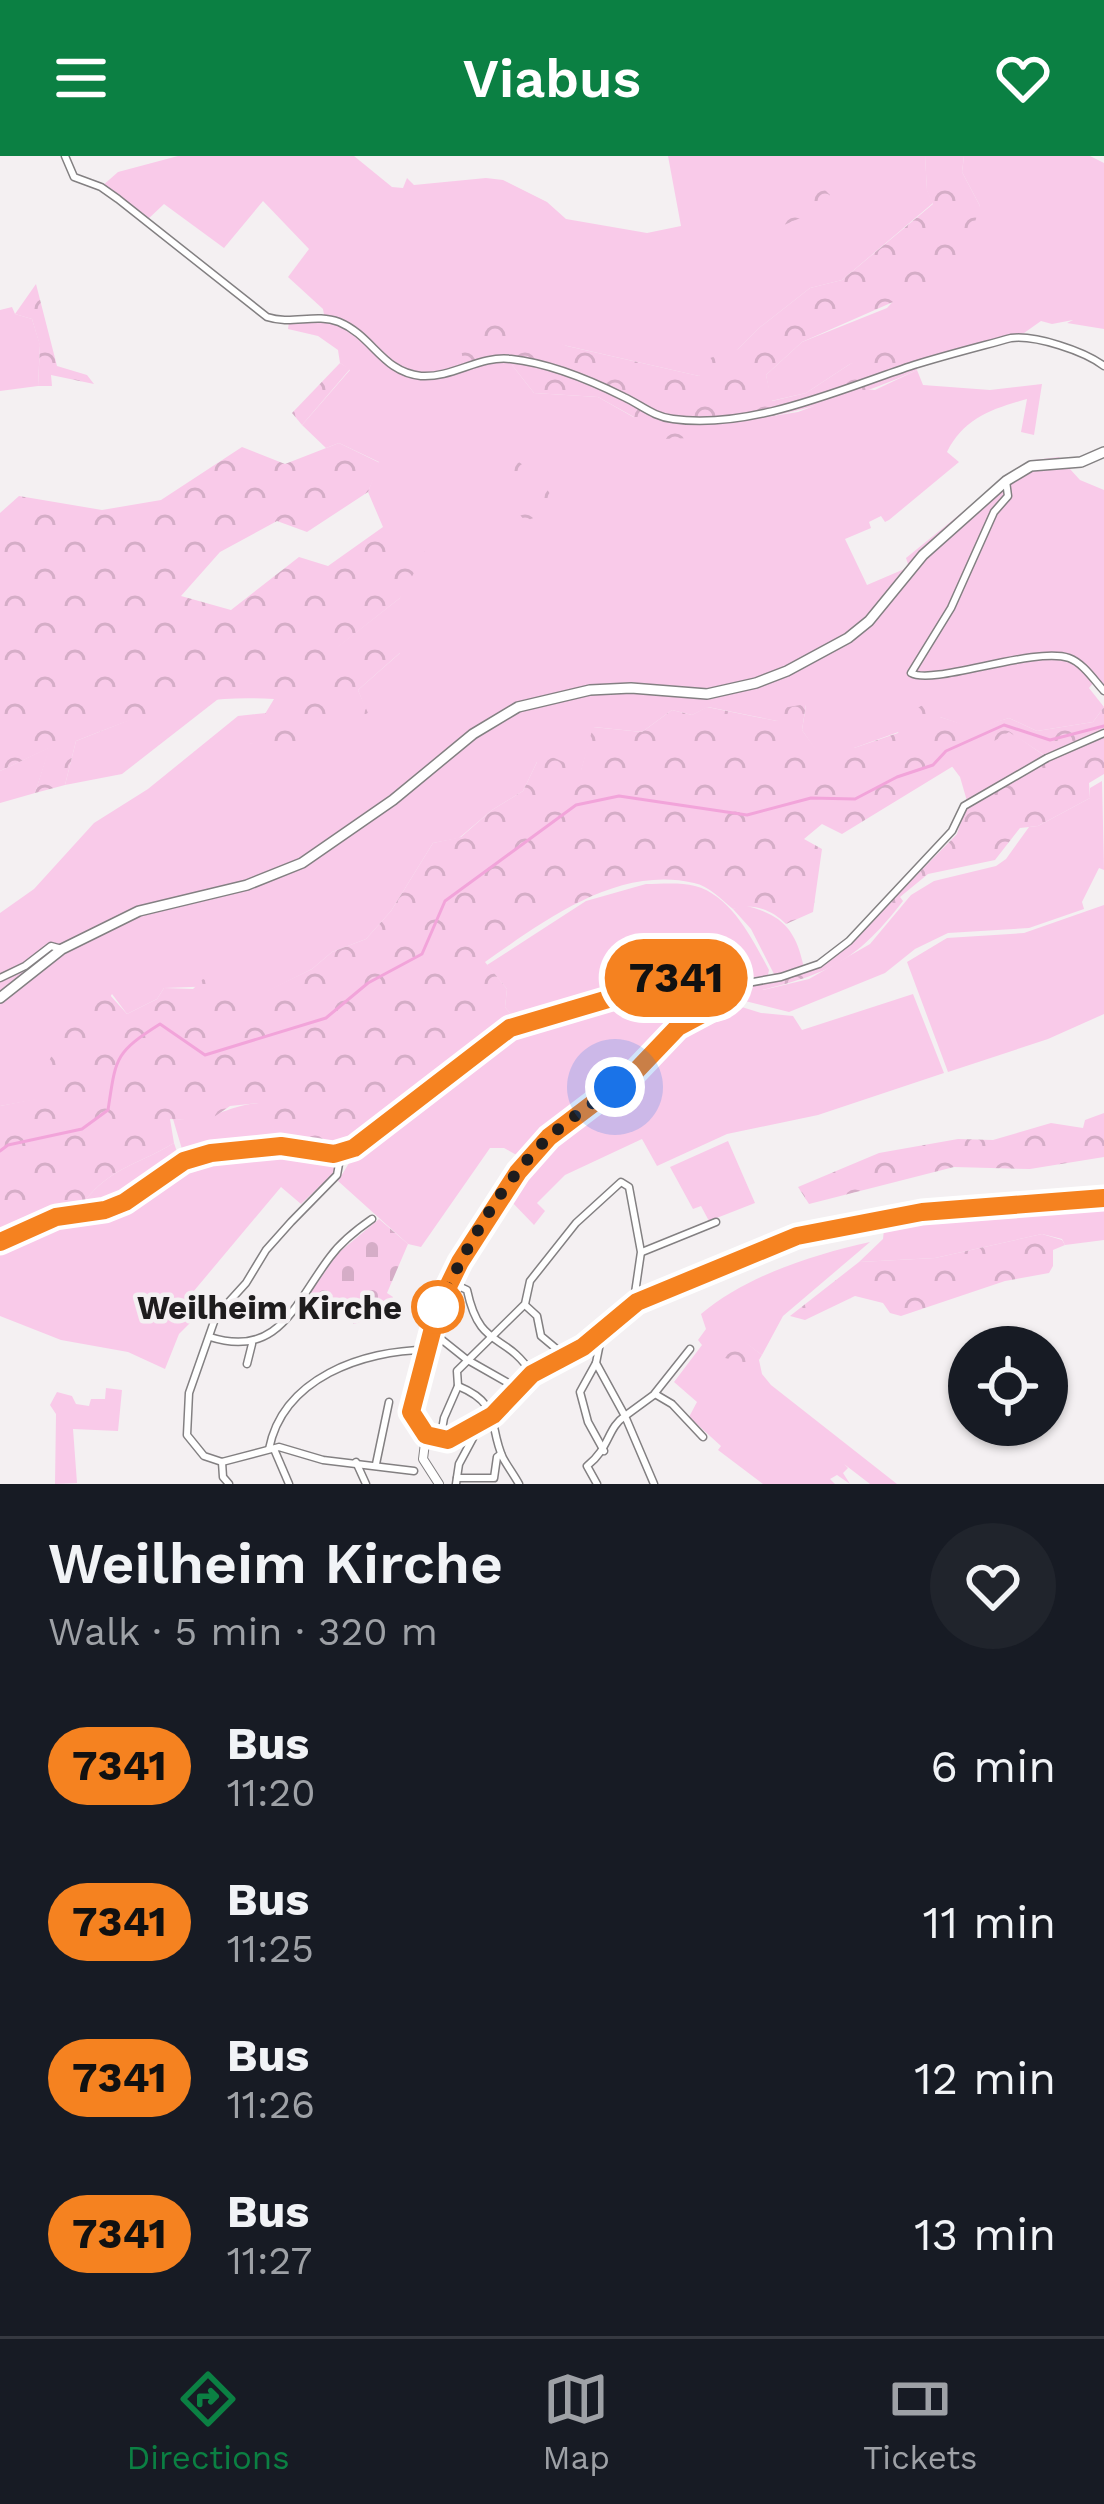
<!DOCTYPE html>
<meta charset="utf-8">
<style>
:root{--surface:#171b24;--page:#20242c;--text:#f1f3f6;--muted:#9ea1a6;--line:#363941;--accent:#0b8043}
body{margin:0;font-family:"Work Sans",sans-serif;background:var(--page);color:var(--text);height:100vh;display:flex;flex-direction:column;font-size:45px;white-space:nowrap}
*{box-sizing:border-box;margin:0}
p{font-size:39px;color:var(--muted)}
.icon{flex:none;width:66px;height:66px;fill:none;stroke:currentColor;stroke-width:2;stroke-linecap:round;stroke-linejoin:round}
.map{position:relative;height:1328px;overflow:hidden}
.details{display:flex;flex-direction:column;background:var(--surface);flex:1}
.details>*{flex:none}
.badge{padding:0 24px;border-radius:39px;font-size:42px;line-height:78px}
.tools{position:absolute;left:948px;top:1170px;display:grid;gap:24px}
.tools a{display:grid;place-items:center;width:120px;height:120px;border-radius:50%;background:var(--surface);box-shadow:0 3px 9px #0004;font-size:60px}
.you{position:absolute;width:60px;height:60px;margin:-30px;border:9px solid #fff;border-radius:50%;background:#1a73e8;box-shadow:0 0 0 18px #1a73e833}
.map>.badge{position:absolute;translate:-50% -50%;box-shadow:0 0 0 6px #fff}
.round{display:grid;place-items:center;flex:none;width:126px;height:126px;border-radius:63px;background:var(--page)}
.headline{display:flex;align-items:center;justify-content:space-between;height:204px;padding:0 48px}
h1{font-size:57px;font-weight:600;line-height:90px}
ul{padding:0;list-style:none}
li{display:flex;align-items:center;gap:36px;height:156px;padding:0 48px}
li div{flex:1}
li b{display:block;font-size:45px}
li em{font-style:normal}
li .badge{min-width:132px;font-weight:700;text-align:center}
header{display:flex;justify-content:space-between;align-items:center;height:156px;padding:0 48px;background:var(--accent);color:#fff;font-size:54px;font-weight:600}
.dock{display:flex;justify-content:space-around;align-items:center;height:168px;border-top:3px solid var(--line);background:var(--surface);font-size:33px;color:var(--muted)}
.dock a{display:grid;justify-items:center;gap:6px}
.dock .selected{color:var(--accent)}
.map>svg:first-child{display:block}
</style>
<header><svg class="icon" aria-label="menu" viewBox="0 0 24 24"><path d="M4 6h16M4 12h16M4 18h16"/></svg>Viabus<svg class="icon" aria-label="heart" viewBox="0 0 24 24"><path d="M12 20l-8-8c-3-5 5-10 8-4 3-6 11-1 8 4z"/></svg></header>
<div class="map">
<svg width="1104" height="1328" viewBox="0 0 1104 1328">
<defs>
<pattern id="forest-crowns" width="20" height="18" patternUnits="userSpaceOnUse" patternTransform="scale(3)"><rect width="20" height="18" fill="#f9cae9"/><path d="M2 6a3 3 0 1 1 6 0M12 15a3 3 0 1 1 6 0" fill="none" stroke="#d5adc7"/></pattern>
<pattern id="cemetery-stones" width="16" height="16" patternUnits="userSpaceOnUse" patternTransform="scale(3)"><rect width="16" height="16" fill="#f9cae9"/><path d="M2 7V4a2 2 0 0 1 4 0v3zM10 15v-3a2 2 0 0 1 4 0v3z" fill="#d5adc7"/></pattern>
</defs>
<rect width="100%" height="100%" fill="#f4f0f2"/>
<g fill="#f9cae9">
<path d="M178,0H354L392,31L403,32L407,22L414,29L486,22L503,24L547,46L566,63L647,77L681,70L668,0H925L927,34L933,47L842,124L810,132L759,172L738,193L699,220L563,189L498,165L512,209L534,237L598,241L635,262L630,283L798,256L860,233L875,234L917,214L923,229L990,234L1042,228L1034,279L1021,276L1027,243C992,253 964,262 947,296L959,306L889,364L885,366L881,360L869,366L871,372L845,383L867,429L909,411L906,402L1018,311L1034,304L1059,301L1080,324L1104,334V528L1094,526L1089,532L1104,551L1093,566L1037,575L1009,562L975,573L940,561L854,592L815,593L802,574L806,549L777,565L708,551L692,559L672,554L642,576L594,571L581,615L537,606L523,635L492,654L459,682L433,687L391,755L366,783L332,796L312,813L252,843L218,830L164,832L157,843L127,858L112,838L50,941L0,950V757L34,733L94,667L148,633L238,560L266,557L249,588L367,557L358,534L400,497L336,492L400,442L411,371H383L368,336L379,306L339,287L326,292L302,269L350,214L340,207L338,194L318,180L288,173L289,166L325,164L323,153L288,121L309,93L263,45L224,92L164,48L146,65L101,31L118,16Z"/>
<path d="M964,0H1090L1104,7V173L1067,167L1073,164L1052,168L1041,165L1024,177L949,197L850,208L806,237L771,245L766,219L802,186L887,152L980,50L962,16Z"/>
<path d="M12,151L15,158L32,163L40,189L38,230L0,235V154Z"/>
<path d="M222,540L122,618L65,629L76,585L170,548Z"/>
<path d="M1009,575L1045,600L967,645L960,621L951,609Z"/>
<path d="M50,591L35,637L0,647V615Z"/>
<path d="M1102,625L1104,714L1099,712L1082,746L1084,753L1029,772L948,777L915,793L885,817L789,856L737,843L740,835L759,828L763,834L809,823L870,788L911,739L934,725L996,710L1006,703L1029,671L1038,670L1090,642V632Z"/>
<path d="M646,728C661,728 680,726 695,730C731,739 753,784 769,814L767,823C735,827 732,810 704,810L516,865L505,851L507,833L487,809L586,745Z"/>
<path d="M743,749C782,758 796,773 804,812L775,820L751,773L733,753Z"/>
<path d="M1104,749V858L1048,883L948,916L907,806L947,782L1024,777Z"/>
<path d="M710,816L726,827L725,840C713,852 698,853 684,861C663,874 650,898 631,914C594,944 553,966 522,1002L504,992H490L421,1091L408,1088L338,1025L354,999L499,880L519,872L525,877V869Z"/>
<path d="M913,838L944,917L818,959L727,978L657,1010L642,983L565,1019L537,1047L545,1055L534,1069L505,1039L543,990L682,872L729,847L761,857L793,860L802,874Z"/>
<path d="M259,947L279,981L184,1000L173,963C214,967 220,951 259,947Z"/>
<path d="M728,985L755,1047L709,1065L701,1050L693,1053L670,1011Z"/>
<path d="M174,987L179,1002C144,1023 120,1046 79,1053C108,1011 134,1011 174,987Z"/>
<path d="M242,993L305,997L310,1002L330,1005L336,1015L301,1048L281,1031L193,1136L191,1148L195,1162L179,1178L165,1213L128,1196L61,1184L0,1160V1089L56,1064L106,1057L124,1051L185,1008Z"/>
<path d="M1104,1045V1084L1065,1089L1062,1083L1042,1078L935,1102L859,1106L883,1083L885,1064Z"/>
<path d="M870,1086L783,1160L762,1199L736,1180L759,1204L762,1218L771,1229L897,1328H870L844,1308L848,1312L843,1317L850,1328L837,1319L830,1323L835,1328H763L718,1294L721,1290L689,1261L697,1246L674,1226L702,1189L698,1184L706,1173L701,1158C748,1119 812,1099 870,1086Z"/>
<path d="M106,1232L122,1234L118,1275L73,1273L77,1327L55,1328L56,1258L50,1249L57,1236L72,1240L76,1248L89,1250L91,1243H105Z"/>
</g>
<g fill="url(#forest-crowns)">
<path d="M925,0H964L962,16L980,50L959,117L802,186L766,219L772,245L806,237L850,208L925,181L949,197L915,208L917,214C858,242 794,257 729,268L725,281L629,284L634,261L598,241L534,237L512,209L463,206L458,170L501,164L567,190L699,220L710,202L738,193L759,172L810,132L842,124L933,48L927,35Z"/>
<path d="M816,25L830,39L826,51L784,69L796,31Z"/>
<path d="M36,128L57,210L87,219L94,228L51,219L52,230H38L40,190L32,163L15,158Z"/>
<path d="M340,207L350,213L302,269L292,257Z"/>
<path d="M339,287L380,307L368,336L307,376L277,365L220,396L181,440L231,454L299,401L328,410L383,371H411L425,397L400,442L338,491L402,495L358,534L368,557L305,586L247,588L274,543C192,538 150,556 76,585L65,629L35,637L49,592L0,615V357L19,340L102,354L161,344L242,291L285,308Z"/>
<path d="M479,291C518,298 541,319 559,353L525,365L516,354L534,340Z"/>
<path d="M930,544L940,561L975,572L1009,562L1037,575L1093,566L1104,551V618L1089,627L1090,642L1038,670L1020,672L995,704L928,718L900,741L903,745C859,802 832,817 762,834L759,828L820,811L851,786L957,678L967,645L1044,599L1009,576L842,678L822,668L804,683L822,693L813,756L786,768C772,754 752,746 733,753C721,743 709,730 694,727C617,709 544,765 485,806L507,833L505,851L516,865L493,876L354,989L322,996L282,987L258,947L230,950L211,963L199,965L170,963L174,987C134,1011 108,1011 79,1053L57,1056L0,1082V950L50,940L45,913L92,819L127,858L157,843L164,832L193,833L203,823L218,830L237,826L252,842L312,813L332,796L366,783L391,755L433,687L461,681L492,654L523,635L537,606L550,600L581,614L593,571L642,576L672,554L692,559L707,551L777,565L783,552L806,548L802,574L815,592H854L898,577L904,561Z"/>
<path d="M1104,957V1001L1030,1013L954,1011L809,1048L798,1031L879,997L958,983L993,984L1051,967L1083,972L1085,964Z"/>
<path d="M1042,1078L1062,1084L1065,1089L1053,1094V1110L1049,1117L1005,1125L901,1160L890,1157L883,1147L855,1140L805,1164L790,1160L859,1106L935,1102Z"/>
<path d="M727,1177L736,1179L762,1199L759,1204L754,1203L751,1208L725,1202L711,1191Z"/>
</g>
<path fill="url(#cemetery-stones)" d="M379,1063L408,1088L387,1137L393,1141L392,1157L370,1150L363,1165L354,1168C339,1153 334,1141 309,1139L337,1098Z"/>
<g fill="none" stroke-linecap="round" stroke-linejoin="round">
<path stroke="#f2a4da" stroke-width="3" d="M0,995L8,989L82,973L108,954C116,902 114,897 160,868L205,899L326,862L368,827L422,798L445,745L576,649L619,640L747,659L811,642L855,643L897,621L933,609L946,595L1004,569L1050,584L1104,570"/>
<defs>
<g id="minor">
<path d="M65,0L74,21L101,31L118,43L267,161C291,169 316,157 339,166C373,180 382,216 421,220C453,222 480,199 511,203C548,207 590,224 624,241C641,249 654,261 673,263C751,274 841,233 914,209C946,199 978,191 1011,182C1036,179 1084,195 1104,210"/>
<path d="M1006,325L1008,340L994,356L951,452L911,517C933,530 1034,490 1069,502C1083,507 1094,524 1104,535"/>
<path d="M0,822L25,810L51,790L62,793"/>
<path d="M731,830L781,821L819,808L849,785L952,675L964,650L1047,602L1104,577"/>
<path d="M341,997L337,1019L291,1066L266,1094L246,1127L216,1160L189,1237L187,1279L204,1300L222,1306L279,1291L323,1304L414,1315"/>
<path d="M642,1096L716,1066"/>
<path d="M450,1126L467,1134C480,1195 505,1175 532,1218"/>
<path d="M525,1149L537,1160L541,1180L565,1200"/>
<path d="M431,1175L466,1203L517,1232"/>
<path d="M210,1181C279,1203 295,1147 330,1101C341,1086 356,1074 372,1063"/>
<path d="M596,1207L580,1236L588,1266L604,1295"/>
<path d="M247,1208L252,1188"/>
<path d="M458,1230C502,1248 488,1269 503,1302C508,1311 514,1319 519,1328"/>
<path d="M655,1237L690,1193"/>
<path d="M440,1285L444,1262L458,1230L457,1215L525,1148L530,1125L576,1067L621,1026L629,1031L641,1096L635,1137L637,1146"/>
<path d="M269,1293C283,1222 363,1194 427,1194"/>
<path d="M274,1293L289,1328"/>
<path d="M222,1306L223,1321L229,1328"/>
<path d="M356,1306L366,1328"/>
<path d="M376,1308L389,1246"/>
<path d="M457,1322H494L497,1301L501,1298"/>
<path d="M456,1328L459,1308L473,1282L471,1273"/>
<path d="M597,1328L587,1310C610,1292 607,1272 625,1260L596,1207L602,1177"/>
<path d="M654,1328L625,1260L655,1238L672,1248L703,1281"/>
</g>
<g id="tertiary">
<path d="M0,1086L56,1061L125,1046L184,1005L211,997L281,990L334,998L354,992L510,872L710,813L728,824L727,845L678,871L636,915L549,981L518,1016L460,1106L439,1149L411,1256L426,1279L448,1284L493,1259L532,1218L583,1191L637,1146L797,1080L922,1056L1104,1042"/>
<path d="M426,1279L423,1303L439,1328"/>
</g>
<path id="secondary" d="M0,842L62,793L139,755L247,729L302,707L393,644L473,578L518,551L590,534L631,532L707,538L756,527L787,515L848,482L869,465L923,399L1006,325L1031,310L1081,306L1104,296"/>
</defs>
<use href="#minor" stroke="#838082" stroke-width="9"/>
<use href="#tertiary" stroke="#838082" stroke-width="10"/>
<use href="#secondary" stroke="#838082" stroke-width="12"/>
<use href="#minor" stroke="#fff" stroke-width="6"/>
<use href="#tertiary" stroke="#fff" stroke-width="8"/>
<use href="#secondary" stroke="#fff" stroke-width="9"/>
</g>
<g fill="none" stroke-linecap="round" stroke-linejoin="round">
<defs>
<path id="line" d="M0,1086L56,1061L105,1054L125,1046L184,1005L211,997L281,990L334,998L354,992L510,872L710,813L728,824L727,845L678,871L636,915L549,981L518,1016L460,1106L439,1149L411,1256L426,1279L448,1284L493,1259L532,1218L583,1191L637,1146L797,1080L922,1056L1104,1042"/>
</defs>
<use href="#line" stroke="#fff" stroke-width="27"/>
<use href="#line" stroke="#f58220" stroke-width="18"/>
<path stroke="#1e1c1d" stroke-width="12" stroke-dasharray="0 21.6" d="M438,1151C465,1095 496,1035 540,990C562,967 590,950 615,931"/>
</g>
<circle fill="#fff" stroke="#f58220" stroke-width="6" cx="438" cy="1151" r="24"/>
<g text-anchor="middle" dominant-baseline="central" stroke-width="9" stroke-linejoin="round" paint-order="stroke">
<g font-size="33" font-weight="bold" fill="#1e1c1d" stroke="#f4f0f2" text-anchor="end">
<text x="402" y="1151">Weilheim Kirche</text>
</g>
</g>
</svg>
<div class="tools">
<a><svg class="icon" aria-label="locate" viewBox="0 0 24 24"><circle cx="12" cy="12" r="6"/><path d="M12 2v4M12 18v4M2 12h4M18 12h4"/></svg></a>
</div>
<div class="you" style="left:615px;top:931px"></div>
<b class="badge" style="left:676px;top:822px;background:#f58220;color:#111">7341</b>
</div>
<section class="details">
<div class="headline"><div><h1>Weilheim Kirche</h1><p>Walk · 5 min · 320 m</p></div><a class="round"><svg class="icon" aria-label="heart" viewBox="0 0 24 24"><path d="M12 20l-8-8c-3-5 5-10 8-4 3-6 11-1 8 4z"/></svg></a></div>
<ul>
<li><span class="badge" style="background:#f58220;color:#111">7341</span><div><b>Bus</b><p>11:20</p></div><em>6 min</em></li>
<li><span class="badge" style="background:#f58220;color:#111">7341</span><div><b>Bus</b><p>11:25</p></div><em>11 min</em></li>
<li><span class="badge" style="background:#f58220;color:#111">7341</span><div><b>Bus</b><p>11:26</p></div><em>12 min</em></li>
<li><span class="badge" style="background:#f58220;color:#111">7341</span><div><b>Bus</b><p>11:27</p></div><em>13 min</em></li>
</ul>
</section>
<nav class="dock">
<a class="selected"><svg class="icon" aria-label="directions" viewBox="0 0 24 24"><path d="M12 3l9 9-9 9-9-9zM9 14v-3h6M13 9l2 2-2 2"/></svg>Directions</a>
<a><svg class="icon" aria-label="map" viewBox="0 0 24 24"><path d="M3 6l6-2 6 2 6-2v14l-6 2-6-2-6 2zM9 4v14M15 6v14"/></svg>Map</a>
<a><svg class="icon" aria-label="tickets" viewBox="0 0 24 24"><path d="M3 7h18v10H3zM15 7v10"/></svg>Tickets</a>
</nav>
